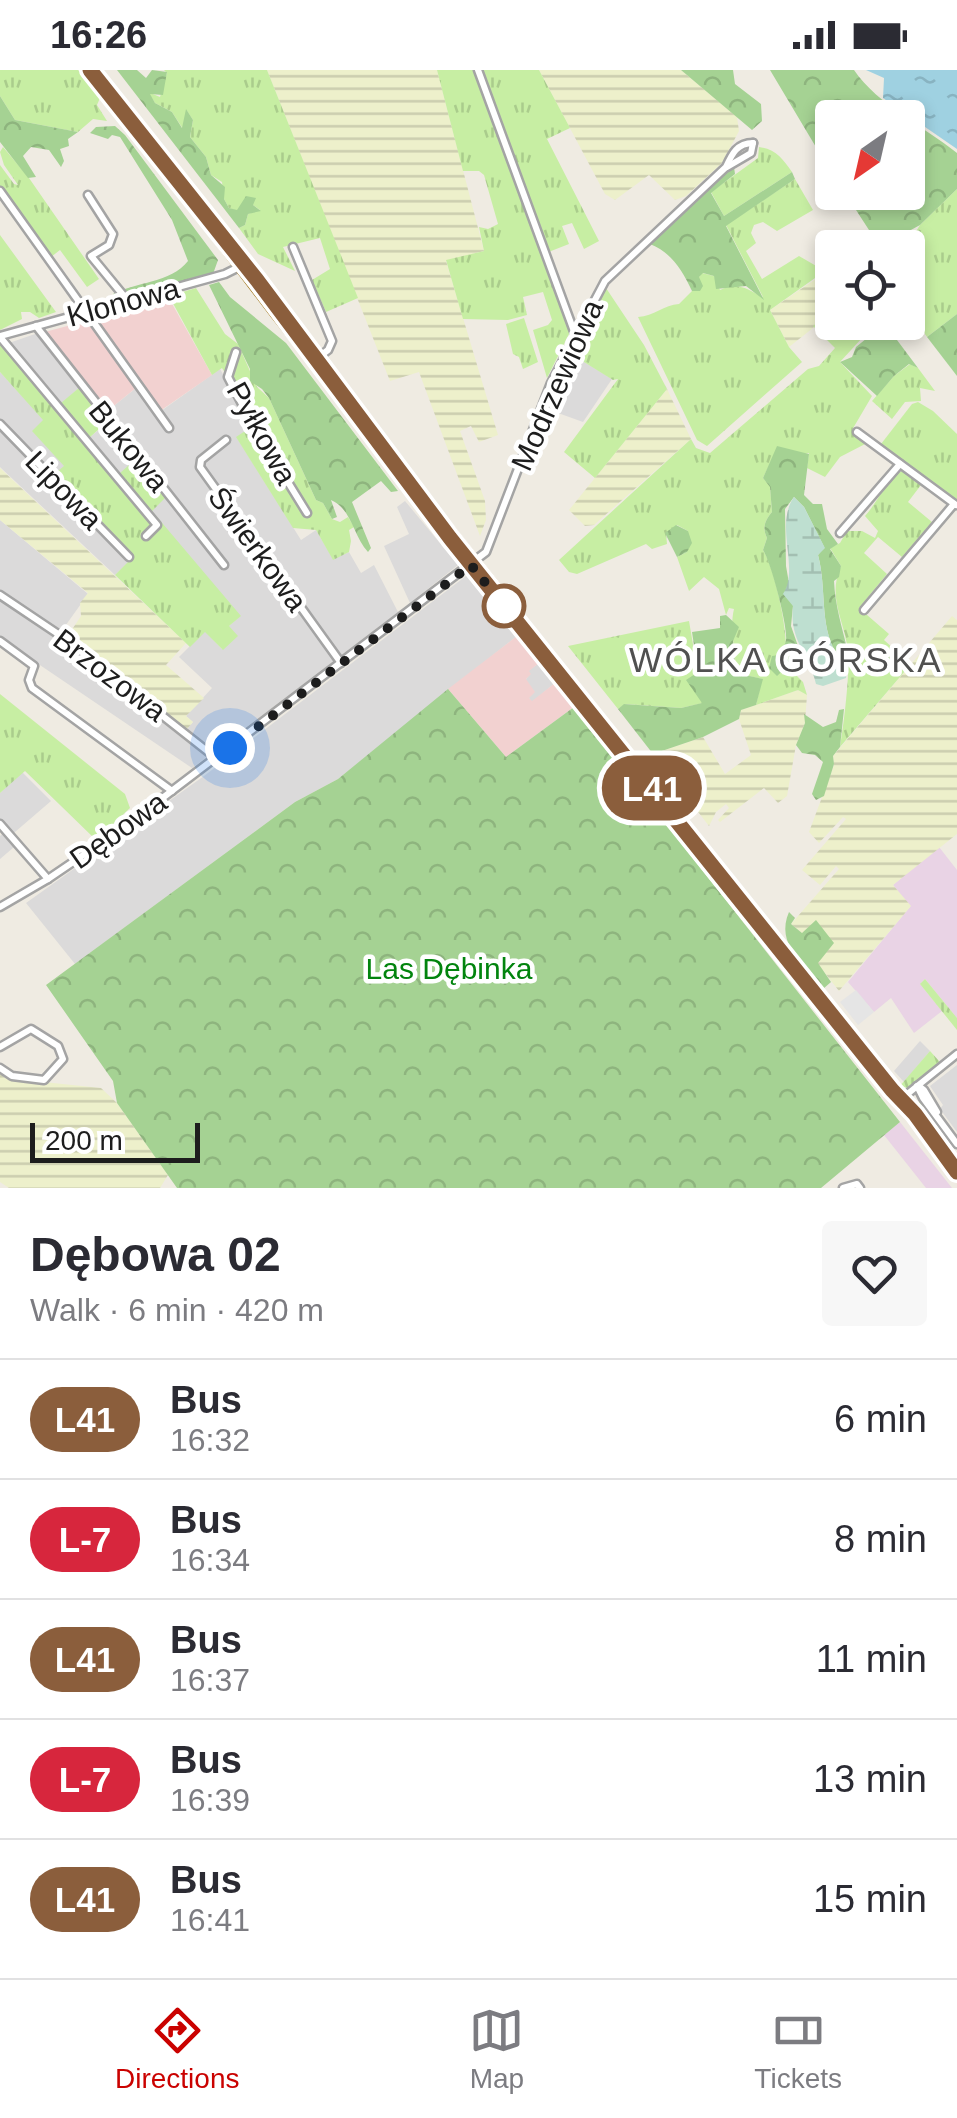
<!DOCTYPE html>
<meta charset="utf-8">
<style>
:root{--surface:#fff;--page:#f7f7f7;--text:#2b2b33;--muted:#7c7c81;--line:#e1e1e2;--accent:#ca0200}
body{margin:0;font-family:Helvetica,sans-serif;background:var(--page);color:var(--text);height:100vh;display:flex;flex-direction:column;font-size:38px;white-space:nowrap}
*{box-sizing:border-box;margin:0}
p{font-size:32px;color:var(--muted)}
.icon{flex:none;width:55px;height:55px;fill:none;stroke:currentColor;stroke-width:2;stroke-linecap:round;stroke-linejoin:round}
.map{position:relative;height:1118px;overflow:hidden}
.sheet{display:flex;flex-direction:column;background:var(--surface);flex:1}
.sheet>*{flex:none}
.badge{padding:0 20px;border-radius:32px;font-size:35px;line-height:65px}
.needle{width:65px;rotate:214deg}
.buttons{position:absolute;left:815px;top:30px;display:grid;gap:20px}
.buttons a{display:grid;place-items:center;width:110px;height:110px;border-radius:10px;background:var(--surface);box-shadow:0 5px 15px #0003;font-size:50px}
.scale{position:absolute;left:30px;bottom:25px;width:170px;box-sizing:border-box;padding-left:10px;border:5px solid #1d1d1d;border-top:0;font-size:28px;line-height:35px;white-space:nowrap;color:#1d1d1d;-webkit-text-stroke:8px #fff;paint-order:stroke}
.you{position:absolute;width:50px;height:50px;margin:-25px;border:8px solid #fff;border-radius:50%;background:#1a73e8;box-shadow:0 0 0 15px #1a73e833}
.map>.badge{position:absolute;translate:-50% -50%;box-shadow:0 0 0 5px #fff}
.round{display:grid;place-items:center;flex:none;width:105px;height:105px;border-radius:10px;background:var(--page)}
.head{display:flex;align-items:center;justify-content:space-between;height:170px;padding:0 30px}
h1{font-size:48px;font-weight:700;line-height:75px}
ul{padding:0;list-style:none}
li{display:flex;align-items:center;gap:30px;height:120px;padding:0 30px;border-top:2px solid var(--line)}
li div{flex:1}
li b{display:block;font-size:38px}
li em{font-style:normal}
li .badge{min-width:110px;font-weight:700;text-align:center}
.status{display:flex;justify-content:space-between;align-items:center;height:70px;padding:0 50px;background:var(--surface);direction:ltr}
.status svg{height:28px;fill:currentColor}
.dock{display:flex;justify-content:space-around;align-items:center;height:140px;border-top:2px solid var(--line);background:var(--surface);font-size:28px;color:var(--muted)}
.dock a{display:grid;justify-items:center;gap:5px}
.dock .active{color:var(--accent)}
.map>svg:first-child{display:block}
</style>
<div class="status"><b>16:26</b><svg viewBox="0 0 49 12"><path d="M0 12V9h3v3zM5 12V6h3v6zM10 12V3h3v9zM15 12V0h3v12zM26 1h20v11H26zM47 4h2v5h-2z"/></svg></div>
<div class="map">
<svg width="957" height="1118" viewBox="0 0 957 1118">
<defs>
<pattern id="farmland-rules" width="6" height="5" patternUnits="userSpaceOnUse" patternTransform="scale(2.5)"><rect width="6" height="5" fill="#edf0cb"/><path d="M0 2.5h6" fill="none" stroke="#cbcdae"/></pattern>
<pattern id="grass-tufts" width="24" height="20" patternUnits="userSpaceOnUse" patternTransform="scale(2.5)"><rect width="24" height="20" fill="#c7eea3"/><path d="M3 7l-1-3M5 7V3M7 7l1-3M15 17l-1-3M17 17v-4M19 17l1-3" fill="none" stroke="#aacc8c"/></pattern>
<pattern id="forest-crowns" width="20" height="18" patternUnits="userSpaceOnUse" patternTransform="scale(2.5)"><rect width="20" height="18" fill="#a5d293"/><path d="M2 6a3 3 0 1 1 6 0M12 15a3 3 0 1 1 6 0" fill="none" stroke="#8eb47e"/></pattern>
<pattern id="wetland-marsh" width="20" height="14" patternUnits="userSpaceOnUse" patternTransform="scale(2.5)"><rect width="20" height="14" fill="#bedfd0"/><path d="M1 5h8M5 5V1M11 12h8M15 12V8" fill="none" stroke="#a3bfb2"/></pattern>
<pattern id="water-ripples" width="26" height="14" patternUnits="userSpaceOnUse" patternTransform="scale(2.5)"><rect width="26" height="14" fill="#9fd1e1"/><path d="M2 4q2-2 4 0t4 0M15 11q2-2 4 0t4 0" fill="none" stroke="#88b3c1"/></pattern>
</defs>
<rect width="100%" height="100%" fill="#efebe2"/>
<g fill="#dbdada">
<path d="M38,263L80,317L61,334L9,273Z"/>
<path d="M571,284L612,309L583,352L547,339Z"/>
<path d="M220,299L253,357L237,368L301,470L316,460L333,489L349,482L361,503L374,495L398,542L215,681L187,659L193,652L186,646L212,618L179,587L205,561L222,579L229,556L240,546L89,368L110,350L105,343L141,314L161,341Z"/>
<path d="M0,302L44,350L65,396L53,405L0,351Z"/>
<path d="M0,357L130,491L115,505L0,397Z"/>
<path d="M405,431L458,495L410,533L384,476L409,464L397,437Z"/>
<path d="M0,450L88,524L58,566L211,684L192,698L0,568Z"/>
<path d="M466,506L517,566L338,709L295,732L75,894L26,833L204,706Z"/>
<path d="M539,593L555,613L532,632L528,627L526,609L530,604L528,601Z"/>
<path d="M22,702L51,731L8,768L14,777L0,789V766L8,759L0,751V723Z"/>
<path d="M920,971L930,981L904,1012L894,1001Z"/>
<path d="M957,995V1062L940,1039L943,1035L930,1016Z"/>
</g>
<g fill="#f2d1d0">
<path d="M171,232L212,305L160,341L97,252Z"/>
<path d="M90,250L137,317L105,343L41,263Z"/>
<path d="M517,566L539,593L529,601L531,604L526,609L535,622L529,628L532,631L555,613L574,637L506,687L448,619Z"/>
</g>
<g fill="#e9d3e5">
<path d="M939,777L957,800V948L925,909L920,914L942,941L914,963L891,928L874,942L848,912L910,837L893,815Z"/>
<path d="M900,1052L952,1118H926L884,1065Z"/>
</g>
<g fill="url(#farmland-rules)">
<path d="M267,0H437L484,181L446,191L498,365L479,372L471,356L460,361L485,431L486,450L480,466L419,302L390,311Z"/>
<path d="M539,0H681L737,47L739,61L722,93L686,126L675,130L649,105L615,130L605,124Z"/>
<path d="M832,198V243L789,277L770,240Z"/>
<path d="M667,319L691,369L594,455L585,456L569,440Z"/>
<path d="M0,398L186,573L166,595L204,628L186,646L193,652L187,659L67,567L81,546L80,533L88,523L0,450Z"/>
<path d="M952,546L957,550V764L893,815L911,836L839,921L817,893L833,874L803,864L791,854L839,799L836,796L820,815L802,800L846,749L843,747L819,773L809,762L834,695L833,686Z"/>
<path d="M798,620L807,625L805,653L796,675L787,726L778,733L764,718L720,752L718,750L729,738L726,734L716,742L709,756L653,684L703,667L725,704L751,685L739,649L741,640Z"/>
<path d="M0,1003L5,1008L101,1018L117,1033L168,1105L160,1118H9L0,1112Z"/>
</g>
<g fill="url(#grass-tufts)">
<path d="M0,0H78L100,28L97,35L107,51L93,49L78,62L15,50L0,26Z"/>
<path d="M164,0H267L358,228L326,242L312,210L330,199L320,168L283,177L295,201L258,184L239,158L245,155L248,144L260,140L253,135L237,141L229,138L224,129L222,112L211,105L206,87L190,67L193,50L187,41L183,59L172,42L155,33L148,22L160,27L167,3Z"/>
<path d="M437,0H539L570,58L547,69L599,171L584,179L572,153L562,156L569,174L546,183L572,258L547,308L533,260L548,255L552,250L543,222L523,227L527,245L508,250L463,249L446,190L484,181L479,157L488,159L498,154L484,105L479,101H463Z"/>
<path d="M3,77L29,108L99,209L87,217L60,180L51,187L0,116V95L14,114L18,115L4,95L0,82Z"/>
<path d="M759,77C776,79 783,89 792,102L724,146L711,122L758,88Z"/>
<path d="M795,109L813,140L777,161L763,152L754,155L751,163L756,173L746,181L762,209L799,186L818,197L832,196L770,240L789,277L802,292L707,376L697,370L638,247C654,246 664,235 679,234L692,221H700L699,207L702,203L714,206L720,220C739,211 748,220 763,227L726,155Z"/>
<path d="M957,119V244L927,267L908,239V222L918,212L920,198L908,174L920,155Z"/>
<path d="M0,165L56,242L39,248L30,242H21L22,249L0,260Z"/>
<path d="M196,218L225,264L238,274L257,317L269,328L316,430L323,433L332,449L340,452L348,447L354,457L349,460L351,471L349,482L333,490L316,460L293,458L236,367L257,353L222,298L212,305L169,226Z"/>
<path d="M606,218L644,275L667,319L595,408L564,382L618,309L613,310L571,284Z"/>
<path d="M832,243V252L874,255L840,292L872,326L852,360L867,373L840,387L825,407L807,398L809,383L771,391L763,408L770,416L772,442C765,450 762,458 767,468L763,480C775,500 785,550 786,574L780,580L782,605L791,593L798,595L797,606L803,612L807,625L798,620L756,635L762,609L736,603C736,581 729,559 734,539L729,538L726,545L719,519L704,507L689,521L677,487L687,482L688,461L677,455L666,463L667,474L652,479L646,474L577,504L569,502L559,490L691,369L696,378L710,383L808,299L819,296L835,278L813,256Z"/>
<path d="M524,248L538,292L523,299L519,287L513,284L506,254Z"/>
<path d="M9,273L61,333L80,317L108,351L89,368L120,403L137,388L167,426L152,441L241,546L229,556L238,566L223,580L205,562L190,577L115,505L133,487L53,405L64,396L32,361L43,350L0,302V275Z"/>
<path d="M910,294L918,298L935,321L920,318L921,331L905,332L892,349L872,331L894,306Z"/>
<path d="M918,332L933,341L957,364V430L881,374L912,334Z"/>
<path d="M902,401L921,415L908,432L932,452L902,487L878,467L864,483L887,504L859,538L889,564L884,570L911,594L840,677C844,653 850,603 848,581C844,549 827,527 841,496L830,478L840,473L847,461H862L875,468L878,461L865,446C879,431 885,410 902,401Z"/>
<path d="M689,551L703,633L681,638L625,634L618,639L568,576Z"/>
<path d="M0,624L125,724L130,738L96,770L25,701L0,723Z"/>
<path d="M925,909L957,948V960L920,914Z"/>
<path d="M930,981L939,991L938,995L910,1018L899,1017Z"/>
<path d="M921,1029L927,1037L924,1040L957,1085V1094L916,1043L915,1038Z"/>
</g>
<g fill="url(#forest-crowns)">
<path d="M117,0H137L146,8L152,0L167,2L163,25L150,24L155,33L172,42L182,58L186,39L193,50L190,67L206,87L211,105L225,117L224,129L229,138L237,140L246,126L256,128L253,135L261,141L248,144L245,155L239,158Z"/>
<path d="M681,0H733L735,14L761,34L762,51L752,60Z"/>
<path d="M770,0H854C878,35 923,56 957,83V119L920,155L880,177L845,123L908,122V48H832V104Z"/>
<path d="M0,26L15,50L78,62L68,69L69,76L60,79L64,91L61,97L49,80L31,77L23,86L36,107L28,108L0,72Z"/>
<path d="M115,56L125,65L218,190L213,204L115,229L113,224C135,212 171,213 188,191L172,150L120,67L112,65L108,69L90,63L96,57Z"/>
<path d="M734,97L735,104L711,123L724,146L792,102L795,109L726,156L764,230L746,216L716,219L714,206L703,203L699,207L703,216L700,221H692C682,200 672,183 650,174L720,105Z"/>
<path d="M219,212L230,227L286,273L398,421L391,422L381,411L352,432L371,478L368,482C353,466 352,439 331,430L337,447L332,449L323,433L316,430L269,328L262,319L250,311V299L209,215Z"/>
<path d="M957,244V306L927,267Z"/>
<path d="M872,264L886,270H897L918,298L909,294L894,306L877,326L840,292L852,287L856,277Z"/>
<path d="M777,376L809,384L804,425L813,434H822L827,459L838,474L830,479L841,496L839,507L834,511C835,535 842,557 848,582L836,583C819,554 827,519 818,485L824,477L804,437L794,427L785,439L786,496L793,536L791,556L799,579L808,590L798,595L791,593L777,606L769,598L772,586L779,585C781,580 785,576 786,570C788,557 771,492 763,480L767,468C762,458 765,450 772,442L770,417L763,408Z"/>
<path d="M676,455L688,461L692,473L687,482L677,487L665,463Z"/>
<path d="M726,545L739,557L733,571L736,603L763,609L756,635L741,640L739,649L703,667L653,684L618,639L624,634L681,638L702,633L686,610L698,602L692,562L720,558V546Z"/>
<path d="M448,619L506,687L574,637L900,1052L821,1118H177L117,1033L113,1011L46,915L295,732L338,709Z"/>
<path d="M844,639L840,677L833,686L834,694L824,726L816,730L812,724L823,692L815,685L802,683L796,675L805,653L804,644L823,657L836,652L839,640Z"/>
<path d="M789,842L795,848L791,854L802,863L816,850L834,873L818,893L831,912L823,919C804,895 775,874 789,842Z"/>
</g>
<path fill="url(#wetland-marsh)" d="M794,427L804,437L825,478L818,485C827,518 819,554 836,583L848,582L846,608L823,616L816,614C809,582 789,572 793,536L783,524C800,499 774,455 794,427Z"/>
<path fill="#e5e5e5" d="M856,920L874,942L858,955L840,932Z"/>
<path fill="url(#water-ripples)" d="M866,0H957V79L883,28L884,8Z"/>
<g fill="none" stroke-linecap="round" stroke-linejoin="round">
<defs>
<g id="minor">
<path d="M478,0L575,264"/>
<path d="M727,97L751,83L753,73"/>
<path d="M0,121L169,358"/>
<path d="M88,125L113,164L109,175L91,186L128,231"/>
<path d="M293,177L332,271L328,280L315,290"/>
<path d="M36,256L224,495"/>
<path d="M0,266L225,204L243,195"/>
<path d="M0,267L157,455L146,466"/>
<path d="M236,282L228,307L254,357L307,443"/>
<path d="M0,354L129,487"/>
<path d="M857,362L956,435"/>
<path d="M226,370L201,390L200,397L341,593"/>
<path d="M840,463L900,394"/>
<path d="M0,525L64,568L216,688"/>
<path d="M864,540L954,434"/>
<path d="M0,571L34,596L29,610L32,618L172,721"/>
<path d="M0,754L48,809"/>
<path d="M0,837L48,809L123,758L486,482L551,313L605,211L726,97C732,84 737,73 753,73"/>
<path d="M0,977L31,959L58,976L63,989L44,1010L12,1006L0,998"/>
<path d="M917,1016L923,1028L957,1074"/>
<path d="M919,1016L924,1020L937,1042"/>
<path d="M900,1030L957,984"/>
<path d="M843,1118L857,1114L860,1118"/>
</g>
<g id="major">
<path d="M90,0L276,244L412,415"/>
<path d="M226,172L285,248"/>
<path d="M409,412L480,506L900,1030L915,1044L932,1070"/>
<path d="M431,437L513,539"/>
<path d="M930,1068L957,1102"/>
</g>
</defs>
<use href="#minor" stroke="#a4a4a4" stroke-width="11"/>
<use href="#major" stroke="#966600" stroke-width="12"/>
<use href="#minor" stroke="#fff" stroke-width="6"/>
<use href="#major" stroke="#ffd397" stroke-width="8"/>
</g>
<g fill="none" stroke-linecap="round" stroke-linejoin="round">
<defs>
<path id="line" d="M90,0L257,210L450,468L892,1020L915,1044L957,1102"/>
</defs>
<use href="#line" stroke="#fff" stroke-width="22"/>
<use href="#line" stroke="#8b5e3c" stroke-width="15"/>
<path stroke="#1d1d1d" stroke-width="10" stroke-dasharray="0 18" d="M230,678L471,495L504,536"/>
</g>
<circle fill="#fff" stroke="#8b5e3c" stroke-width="5" cx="504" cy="536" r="20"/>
<g text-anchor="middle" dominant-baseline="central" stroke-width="9" stroke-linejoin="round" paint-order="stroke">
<g font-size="30" fill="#1d1d1d" stroke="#fff">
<text transform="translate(123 232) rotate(-15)">Klonowa</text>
<text transform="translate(557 315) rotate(-66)">Modrzewiowa</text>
<text transform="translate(262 363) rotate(61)">Pyłkowa</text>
<text transform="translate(129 376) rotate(51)">Bukowa</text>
<text transform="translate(64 420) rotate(46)">Lipowa</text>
<text transform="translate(258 479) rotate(54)">Świerkowa</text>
<text transform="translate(110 605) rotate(37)">Brzozowa</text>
<text transform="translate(118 760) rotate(-35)">Dębowa</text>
</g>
<g font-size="30" fill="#02840e" stroke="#fff">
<text x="449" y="898">Las Dębinka</text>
</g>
<g font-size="35" letter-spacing="2.5" fill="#505050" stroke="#fff">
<text x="786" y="589">WÓLKA GÓRSKA</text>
</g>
</g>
</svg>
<div class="buttons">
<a><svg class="needle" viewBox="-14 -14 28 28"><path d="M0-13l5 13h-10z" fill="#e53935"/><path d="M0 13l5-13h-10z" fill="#7c7c81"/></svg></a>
<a><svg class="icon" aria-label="locate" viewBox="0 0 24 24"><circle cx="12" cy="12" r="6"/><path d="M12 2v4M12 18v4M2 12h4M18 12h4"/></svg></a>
</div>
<div class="scale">200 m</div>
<div class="you" style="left:230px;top:678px"></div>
<b class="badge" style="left:652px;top:718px;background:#8b5e3c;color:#fff">L41</b>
</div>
<section class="sheet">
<div class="head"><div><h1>Dębowa 02</h1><p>Walk · 6 min · 420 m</p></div><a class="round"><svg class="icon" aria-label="heart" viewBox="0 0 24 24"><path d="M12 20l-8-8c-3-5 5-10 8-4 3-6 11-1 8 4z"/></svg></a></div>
<ul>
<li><span class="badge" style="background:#8b5e3c;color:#fff">L41</span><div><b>Bus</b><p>16:32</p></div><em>6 min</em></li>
<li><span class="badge" style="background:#d7263d;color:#fff">L-7</span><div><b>Bus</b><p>16:34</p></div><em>8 min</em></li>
<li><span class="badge" style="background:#8b5e3c;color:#fff">L41</span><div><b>Bus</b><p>16:37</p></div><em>11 min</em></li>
<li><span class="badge" style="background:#d7263d;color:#fff">L-7</span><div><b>Bus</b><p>16:39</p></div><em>13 min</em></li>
<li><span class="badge" style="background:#8b5e3c;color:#fff">L41</span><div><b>Bus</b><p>16:41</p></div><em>15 min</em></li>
</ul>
</section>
<nav class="dock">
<a class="active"><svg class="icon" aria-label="directions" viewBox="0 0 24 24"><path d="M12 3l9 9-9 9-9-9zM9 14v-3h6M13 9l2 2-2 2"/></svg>Directions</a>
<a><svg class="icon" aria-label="map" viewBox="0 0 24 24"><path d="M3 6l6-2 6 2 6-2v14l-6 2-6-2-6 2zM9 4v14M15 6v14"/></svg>Map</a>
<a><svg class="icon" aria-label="tickets" viewBox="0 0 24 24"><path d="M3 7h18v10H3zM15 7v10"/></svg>Tickets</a>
</nav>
